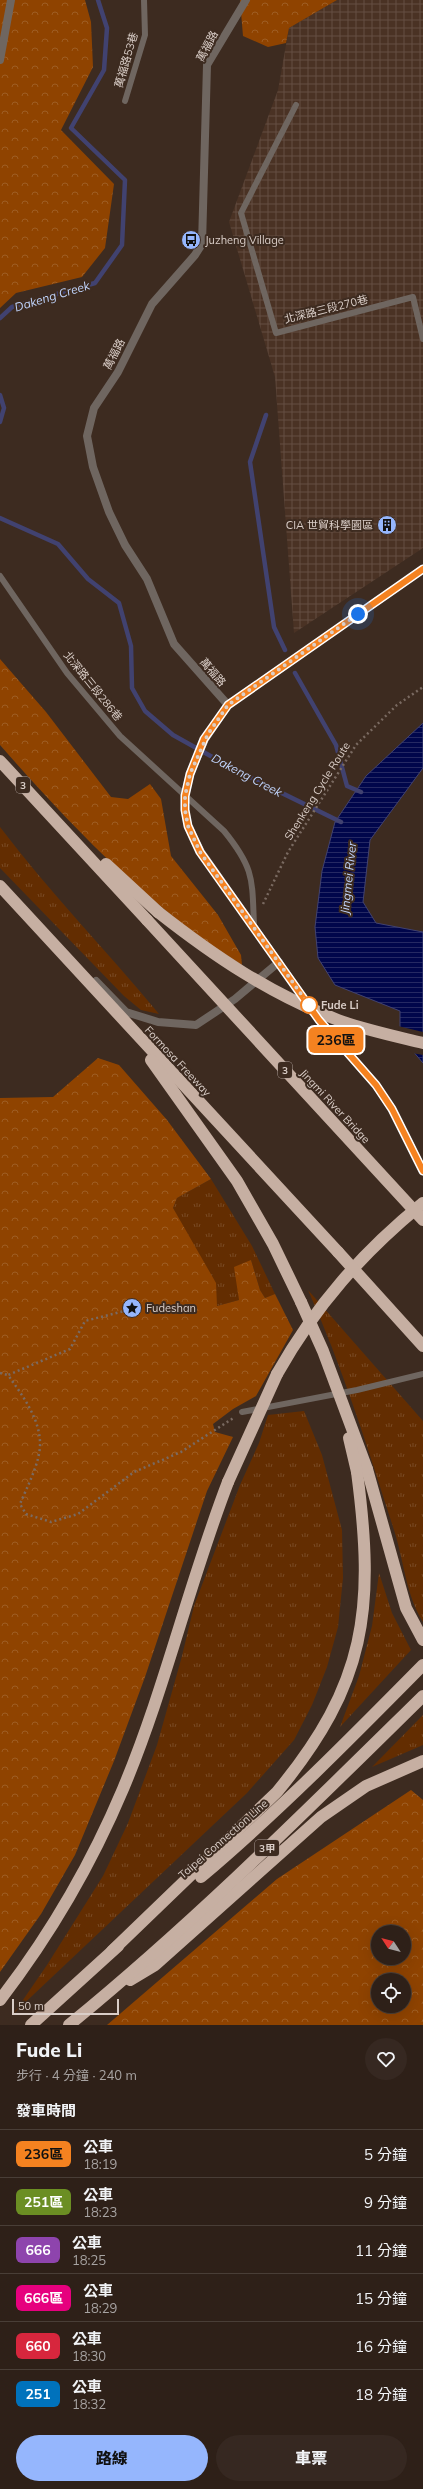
<!DOCTYPE html>
<html lang="zh-TW">
<meta charset="utf-8">
<style>
:root{--surface:#2e2018;--page:#362821;--text:#f1f3f6;--muted:#a7a3a2;--line:#493e37;--accent:#95b6fd}
body{margin:0;font-family:Mulish,"Noto Sans TC",sans-serif;background:var(--page);color:var(--text);height:100vh;display:flex;flex-direction:column;font-size:15px;white-space:nowrap}
*{box-sizing:border-box;margin:0}
p{font-size:13px;color:var(--muted)}
.icon{flex:none;width:22px;height:22px;fill:none;stroke:currentColor;stroke-width:2;stroke-linecap:round;stroke-linejoin:round}
.map{position:relative;height:2025px;overflow:hidden}
.drawer{display:flex;flex-direction:column;background:var(--surface);flex:1}
.drawer>*{flex:none}
.badge{padding:0 8px;border-radius:6px;font-size:14px;line-height:26px}
.needle{width:26px;rotate:306deg}
.controls{position:absolute;left:371px;top:1925px;display:grid;gap:8px}
.controls a{display:grid;place-items:center;width:40px;height:40px;border-radius:50%;background:var(--surface);box-shadow:0 4px 16px #0002,0 0 0 1px var(--line);font-size:20px}
.scale{position:absolute;left:12px;bottom:10px;width:107px;box-sizing:border-box;padding-left:4px;border:2px solid #dacec8;border-top:0;font-size:11px;line-height:14px;white-space:nowrap;color:#dacec8;-webkit-text-stroke:3px #3d2b20;paint-order:stroke}
.you{position:absolute;width:20px;height:20px;margin:-10px;border:3px solid #fff;border-radius:50%;background:#1a73e8;box-shadow:0 0 0 6px #1a73e833}
.map>.badge{position:absolute;translate:-50% -50%;box-shadow:0 0 0 2px #fff}
h2{padding:0 16px;font-size:15px;line-height:36px}
.round{display:grid;place-items:center;flex:none;width:42px;height:42px;border-radius:21px;background:var(--page)}
.head{display:flex;align-items:center;justify-content:space-between;height:68px;padding:0 16px}
h1{font-size:19px;font-weight:800;line-height:30px}
.primary-button{display:flex;gap:8px;margin-top:auto;padding:8px 16px}
.primary-button a{flex:1;height:46px;border-radius:24px;background:var(--accent);color:#111;font-size:16px;font-weight:800;line-height:46px;text-align:center}
.primary-button a+a{background:var(--page);color:var(--text)}
ul{padding:0;list-style:none}
li{display:flex;align-items:center;gap:12px;height:48px;padding:0 16px;border-top:1px solid var(--line)}
li div{flex:1}
li b{display:block;font-size:15px}
li em{font-style:normal}
li .badge{min-width:44px;font-weight:700;text-align:center}
.map>svg:first-child{display:block}
</style>
<div class="map">
<svg width="423" height="2025" viewBox="0 0 423 2025">
<defs>
<pattern id="industrial-grid" width="8" height="8" patternUnits="userSpaceOnUse"><rect width="8" height="8" fill="#4a3224"/><path d="M0 4h8M4 0v8" fill="none" stroke="#644e42"/></pattern>
<pattern id="grass-tufts" width="24" height="20" patternUnits="userSpaceOnUse"><rect width="24" height="20" fill="#632d01"/><path d="M3 7l-1-3M5 7V3M7 7l1-3M15 17l-1-3M17 17v-4M19 17l1-3" fill="none" stroke="#794a25"/></pattern>
<pattern id="forest-crowns" width="20" height="18" patternUnits="userSpaceOnUse"><rect width="20" height="18" fill="#8f4300"/><path d="M2 6a3 3 0 1 1 6 0M12 15a3 3 0 1 1 6 0" fill="none" stroke="#9e5d24"/></pattern>
<pattern id="water-rules" width="6" height="5" patternUnits="userSpaceOnUse"><rect width="6" height="5" fill="#00064b"/><path d="M0 2.5h6" fill="none" stroke="#252963"/></pattern>
</defs>
<rect width="100%" height="100%" fill="#3d2b20"/>
<path fill="url(#industrial-grid)" d="M337,0H423V548L294,633L275,377L229,222L278,90L289,28Z"/>
<g fill="url(#grass-tufts)">
<path d="M0,827C49,892 107,951 159,1014L141,1010L124,996L0,868Z"/>
<path d="M211,1179L252,1246L275,1294L265,1298L260,1290L251,1260L238,1288L239,1300L217,1306L173,1208L177,1198Z"/>
<path d="M308,1290L423,1421V1622C406,1595 404,1561 394,1530C368,1449 343,1368 308,1290Z"/>
<path d="M304,1411L322,1455L342,1530L343,1578L338,1627L327,1667L312,1705L294,1740L247,1793L14,2013L47,1965L103,1876L128,1823L157,1745L182,1656L194,1606L240,1485L259,1443L268,1415Z"/>
<path d="M379,1573L392,1613L411,1650L340,1727L359,1676L372,1626Z"/>
<path d="M423,1715V1745L372,1767Z"/>
</g>
<g fill="url(#forest-crowns)" fill-rule="evenodd">
<path d="M0,0H85L91,22L93,67L61,130L114,184L105,248L82,277L16,293L0,308Z"/>
<path d="M240,0H337L289,28L286,43L268,47L243,36Z"/>
<path d="M0,659L46,712L111,797L128,799L150,784L161,799L171,856L218,915L241,955L242,965C148,907 72,827 0,745Z"/>
<path d="M98,1058L119,1065L167,1120L211,1179L177,1198L173,1208L216,1283L217,1306L239,1300L234,1267L251,1260L260,1290L265,1298L275,1294L293,1330L256,1396L233,1409L213,1424L215,1432L233,1437L207,1491L145,1677L114,1761L75,1855L41,1914L0,1972V1098L53,1097Z"/>
<path d="M411,1790L423,1800V2025H107L277,1879ZM378,1932H404V1958H378ZM378,1980H404V2006H378Z"/>
</g>
<path fill="url(#water-rules)" stroke="#414270" d="M423,723V768L370,840L363,902L376,923L423,932V1063L400,1036V1011L335,985L318,958L315,927L322,871L335,822L366,776Z"/>
<path fill="#3d2b20" d="M398,1026L423,1032V1055L412,1053L399,1037Z"/>
<g fill="none" stroke-linecap="round" stroke-linejoin="round">
<g stroke="#414270" stroke-width="4.5">
<path d="M0,318L12,307L95,283L122,245L125,180L71,128L104,70L107,28L98,0"/>
<path d="M0,395L4,408L0,422"/>
<path d="M266,415L250,462L274,627L285,650"/>
<path d="M0,518L58,544L88,579L119,603L131,646L132,688L145,711L173,735L241,773L341,822"/>
<path d="M295,673L336,745L347,786L361,792"/>
</g>
<g stroke="#7a6a61" stroke-width="2.5" stroke-dasharray="2 3" stroke-linecap="butt">
<path d="M263,904L288,852L356,745L397,705L423,687"/>
<path d="M132,1309L85,1321L70,1349L8,1375C22,1395 39,1417 40,1442C41,1461 27,1487 20,1504L26,1514L51,1522L78,1514L134,1472L181,1452L235,1417"/>
<path d="M0,1373L8,1375"/>
</g>
<g stroke="#6f6660" stroke-width="6">
<path d="M125,101L145,35L144,0"/>
<path d="M296,105L241,213L276,333L413,297L423,339"/>
<path d="M0,576L67,673L120,736L224,831C255,869 252,880 254,926"/>
<path d="M242,1412L357,1390L423,1374"/>
</g>
<g stroke="#6f6660" stroke-width="8">
<path d="M0,60L11,0"/>
<path d="M228,705L174,644L147,579L125,545L109,512L93,467L87,436L94,408L118,372L152,304L195,255L202,244L207,65L246,0"/>
<path d="M96,981L126,1012L158,1022L196,1025L235,999L279,962"/>
</g>
<path stroke="#92847b" stroke-width="8" d="M423,569L228,705L205,739L190,774L185,796V810L188,826L201,852L319,1020L376,1085L392,1109L423,1171"/>
<g stroke="#c6afa2" stroke-width="12">
<path d="M0,761L147,920"/>
<path d="M106,864L158,912"/>
<path d="M0,886L338,1252"/>
<path d="M151,1060L237,1181L273,1244L301,1302"/>
<path d="M277,1374C316,1305 362,1253 423,1203"/>
<path d="M367,1469L406,1608L423,1640"/>
<path d="M201,1877C279,1811 351,1738 423,1665"/>
<path d="M112,1951L277,1792C367,1683 375,1609 357,1472"/>
<path d="M130,1980L155,1965L321,1817L366,1786L423,1761"/>
<path d="M0,2000C50,1935 91,1865 123,1789C165,1689 189,1583 228,1482"/>
<path d="M31,2025L118,1946"/>
<path d="M69,2025C194,1923 308,1809 423,1696"/>
</g>
<g stroke="#c6afa2" stroke-width="12">
<path d="M158,912C214,956 270,994 338,1020C365,1030 394,1036 423,1043"/>
<path d="M147,920L423,1220"/>
<path d="M338,1252L423,1346"/>
<path d="M301,1302L323,1351L367,1469"/>
<path d="M349,1438L357,1472"/>
<path d="M228,1482L277,1374"/>
</g>
</g>
<g fill="none" stroke-linecap="round" stroke-linejoin="round">
<defs>
<path id="line" d="M423,569L228,705L204,739L190,774L185,796V810L188,826L200,852L319,1020L376,1085L392,1109L423,1171"/>
</defs>
<use href="#line" stroke="#fff" stroke-width="9"/>
<use href="#line" stroke="#f58220" stroke-width="6"/>
<path stroke="#dacec8" stroke-width="4" stroke-dasharray="0 7.2" d="M309,1005L311,1008L200,852L188,826L185,810V796L190,774L208,734L228,705L358,614"/>
</g>
<defs>
<symbol id="bus-disc" viewBox="-11 -11 22 22"><circle r="9.5" fill="#95b6fd" stroke="#3d2b20"/><path d="M-5-6H5V4H4V6H2V4H-2V6H-4V4H-5ZM-3.5-4V0h7V-4ZM-3.5 1.2v1.5H-2V1.2ZM2 1.2v1.5H3.5V1.2Z" fill="#111"/></symbol>
<symbol id="building-disc" viewBox="-11 -11 22 22"><circle r="9.5" fill="#95b6fd" stroke="#3d2b20"/><path d="M-4-6H4V6H1V3H-1V6H-4ZM-2.5-4.3h1.7v1.8h-1.7ZM.8-4.3h1.7v1.8H.8ZM-2.5-1h1.7V.8h-1.7ZM.8-1h1.7V.8H.8Z" fill="#111"/></symbol>
<symbol id="sight-disc" viewBox="-11 -11 22 22"><circle r="9.5" fill="#95b6fd" stroke="#3d2b20"/><path d="M0-6L1.8-2.2L6-1.7L2.9 1.2L3.7 5.4L0 3.3L-3.7 5.4L-2.9 1.2L-6-1.7L-1.8-2.2Z" fill="#111"/></symbol>
</defs>
<g fill-rule="evenodd">
<use href="#bus-disc" x="180" y="229" width="22" height="22"/>
<use href="#building-disc" x="376" y="514" width="22" height="22"/>
<use href="#sight-disc" x="121" y="1297" width="22" height="22"/>
</g>
<circle fill="#fff" stroke="#f58220" stroke-width="2" cx="309" cy="1005" r="8"/>
<g text-anchor="middle" dominant-baseline="central" stroke-width="4" stroke-linejoin="round" paint-order="stroke">
<g fill="#3d2b20" stroke="#ab9d96" stroke-width="1">
<rect x="16" y="777" width="14" height="16" rx="3"/>
<rect x="278" y="1062" width="14" height="16" rx="3"/>
<rect x="255" y="1840" width="24" height="16" rx="3"/>
</g>
<g font-size="10" font-weight="bold" fill="#dacec8">
<text x="23" y="785">3</text>
<text x="285" y="1070">3</text>
<text x="267" y="1848">3甲</text>
</g>
<g font-size="11" fill="#dacec8" stroke="#3d2b20">
<text transform="translate(207 46) rotate(-62)">萬福路</text>
<text transform="translate(126 60) rotate(-74)">萬福路53巷</text>
<text transform="translate(326 309) rotate(-14)">北深路三段270巷</text>
<text transform="translate(114 354) rotate(-63)">萬福路</text>
<text transform="translate(213 672) rotate(49)">萬福路</text>
<text transform="translate(93 686) rotate(51)">北深路三段286巷</text>
<text transform="translate(317 791) rotate(-58)">Shenkeng Cycle Route</text>
<text transform="translate(178 1061) rotate(47)">Formosa Freeway</text>
<text transform="translate(335 1106) rotate(47)">Jingmi River Bridge</text>
<text transform="translate(223 1839) rotate(-41)">Taipei Connection Line</text>
</g>
<g font-size="11" fill="#dacec8" stroke="#3d2b20" text-anchor="start">
<text x="205" y="240">Juzheng Village</text>
<text x="373" y="525" text-anchor="end">CIA 世貿科學園區</text>
<text x="146" y="1308">Fudeshan</text>
</g>
<g font-size="11" font-weight="bold" fill="#dacec8" stroke="#3d2b20" text-anchor="start">
<text x="321" y="1005">Fude Li</text>
</g>
<g font-size="12" font-style="italic" fill="#c0d4fc" stroke="#3d2b20">
<text transform="translate(52 296) rotate(-17)">Dakeng Creek</text>
<text transform="translate(247 775) rotate(28)">Dakeng Creek</text>
<text transform="translate(348 878) rotate(-84)">Jingmei River</text>
</g>
</g>
</svg>
<div class="controls">
<a><svg class="needle" viewBox="-14 -14 28 28"><path d="M0-13l5 13h-10z" fill="#e53935"/><path d="M0 13l5-13h-10z" fill="#a7a3a2"/></svg></a>
<a><svg class="icon" aria-label="locate" viewBox="0 0 24 24"><circle cx="12" cy="12" r="6"/><path d="M12 2v4M12 18v4M2 12h4M18 12h4"/></svg></a>
</div>
<div class="scale">50 m</div>
<div class="you" style="left:358px;top:614px"></div>
<b class="badge" style="left:336px;top:1040px;background:#f58220;color:#111">236區</b>
</div>
<section class="drawer">
<div class="head"><div><h1>Fude Li</h1><p>步行 · 4 分鐘 · 240 m</p></div><a class="round"><svg class="icon" aria-label="heart" viewBox="0 0 24 24"><path d="M12 20l-8-8c-3-5 5-10 8-4 3-6 11-1 8 4z"/></svg></a></div>
<h2>發車時間</h2>
<ul>
<li><span class="badge" style="background:#f58220;color:#111">236區</span><div><b>公車</b><p>18:19</p></div><em>5 分鐘</em></li>
<li><span class="badge" style="background:#6b8e23;color:#fff">251區</span><div><b>公車</b><p>18:23</p></div><em>9 分鐘</em></li>
<li><span class="badge" style="background:#8e44ad;color:#fff">666</span><div><b>公車</b><p>18:25</p></div><em>11 分鐘</em></li>
<li><span class="badge" style="background:#e6007e;color:#fff">666區</span><div><b>公車</b><p>18:29</p></div><em>15 分鐘</em></li>
<li><span class="badge" style="background:#d7263d;color:#fff">660</span><div><b>公車</b><p>18:30</p></div><em>16 分鐘</em></li>
<li><span class="badge" style="background:#0072bc;color:#fff">251</span><div><b>公車</b><p>18:32</p></div><em>18 分鐘</em></li>
</ul>
<div class="primary-button"><a>路線</a><a>車票</a></div>
</section>
